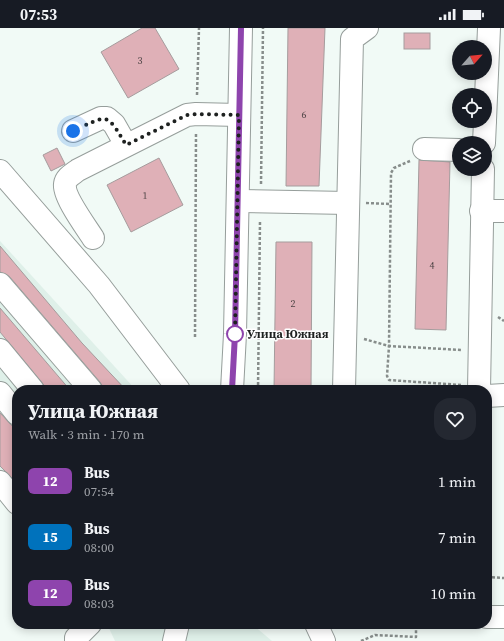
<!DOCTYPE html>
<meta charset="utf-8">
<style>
:root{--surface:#171b24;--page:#242831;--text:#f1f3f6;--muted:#9ea1a6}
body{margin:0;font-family:"Source Serif 4",serif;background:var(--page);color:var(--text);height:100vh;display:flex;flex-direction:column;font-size:15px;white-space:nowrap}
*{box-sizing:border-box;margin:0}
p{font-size:13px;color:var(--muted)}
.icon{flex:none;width:22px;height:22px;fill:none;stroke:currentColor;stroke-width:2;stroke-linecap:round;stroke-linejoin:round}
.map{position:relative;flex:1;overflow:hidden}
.details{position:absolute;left:12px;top:357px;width:480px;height:244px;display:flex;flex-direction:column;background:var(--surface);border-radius:16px;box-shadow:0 2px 10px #0003}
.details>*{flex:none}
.badge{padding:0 8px;border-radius:6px;font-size:14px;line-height:26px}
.needle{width:26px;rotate:63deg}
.fabs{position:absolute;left:452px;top:12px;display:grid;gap:8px}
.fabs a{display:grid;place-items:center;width:40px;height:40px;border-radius:50%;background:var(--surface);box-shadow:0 2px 10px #0003;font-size:20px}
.you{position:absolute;width:20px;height:20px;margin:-10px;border:3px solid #fff;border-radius:50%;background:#1a73e8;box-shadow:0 0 0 6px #1a73e833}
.map>.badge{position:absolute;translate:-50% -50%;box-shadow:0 0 0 2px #fff}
.round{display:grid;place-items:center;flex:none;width:42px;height:42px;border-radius:16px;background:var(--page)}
.summary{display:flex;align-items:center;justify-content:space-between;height:68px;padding:0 16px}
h1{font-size:19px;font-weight:800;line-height:30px}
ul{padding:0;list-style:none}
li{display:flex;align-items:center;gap:12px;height:56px;padding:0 16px}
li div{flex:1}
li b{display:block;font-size:15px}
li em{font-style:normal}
li .badge{min-width:44px;font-weight:700;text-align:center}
.status{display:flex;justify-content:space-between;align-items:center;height:28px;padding:0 20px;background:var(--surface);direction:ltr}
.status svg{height:11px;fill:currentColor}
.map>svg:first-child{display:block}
</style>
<div class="status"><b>07:53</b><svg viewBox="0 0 49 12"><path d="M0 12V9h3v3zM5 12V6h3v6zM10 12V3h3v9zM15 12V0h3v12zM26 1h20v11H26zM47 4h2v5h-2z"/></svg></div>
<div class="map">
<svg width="504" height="613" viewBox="0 0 504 613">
<rect width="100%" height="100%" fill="#f1faf6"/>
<g fill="#dff0e9">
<path d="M0,213L136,362H17V487L0,467Z"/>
<path d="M107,596H252L272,613H115Z"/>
</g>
<g fill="#dfb0b7" stroke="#a59c9d">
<path d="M142,0H155L179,41L128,70L101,24Z"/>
<path d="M288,0H325L319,158H286Z"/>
<rect x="404" y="5" width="26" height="16"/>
<path d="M57,120L65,136L51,143L43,127Z"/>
<path d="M159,130L183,177L131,204L107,157Z"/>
<path d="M419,132L450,134L446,302L415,301Z"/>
<path d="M276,214H312L311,362H274Z"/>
<path d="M0,218L82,315L126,362H105L100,354L9,248L0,244Z"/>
<path d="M0,280L70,362H48L0,304Z"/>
<path d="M0,385L17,403V455L0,438Z"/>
</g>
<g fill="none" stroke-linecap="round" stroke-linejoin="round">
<defs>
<g id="minor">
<path d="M485,92L489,0"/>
<path d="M73,103L101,90H107L114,96L126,117"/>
<path d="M484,115L485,93"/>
<path d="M424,121L459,122"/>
<path d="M0,143L99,257L179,362"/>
<path d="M238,173L348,175"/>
<path d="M481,183H504"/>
<path d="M93,210C86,199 63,168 65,156C66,149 73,146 78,142L187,87L196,86L239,87"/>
<path d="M0,256L91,362"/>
<path d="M0,322L33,362"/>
<path d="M232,362L235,306L241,0"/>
<path d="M344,362L352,11L367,0"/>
<path d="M479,362L483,141"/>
<path d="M0,365L17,386"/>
<path d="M487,368L504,367"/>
<path d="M0,454L17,475"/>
<path d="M487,589H504"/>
<path d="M316,596L324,613"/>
<path d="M76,613V610L90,596"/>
<path d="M174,613L178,596"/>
</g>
</defs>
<use href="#minor" stroke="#969e9b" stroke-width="24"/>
<g stroke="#878d8b" stroke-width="2.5" stroke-dasharray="3 2" stroke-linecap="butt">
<path d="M197,67L199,0"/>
<path d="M410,133L394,140L391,145L389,318L387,348L389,352L461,357"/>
<path d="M261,156L263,0"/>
<path d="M366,175L390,176"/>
<path d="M498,289L504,293"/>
<path d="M195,309L196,104"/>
<path d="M364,311L389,318L462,322"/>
<path d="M258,362L260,193"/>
<path d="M487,549L504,550"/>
<path d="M361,613L375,607L416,609V602"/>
</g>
<use href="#minor" stroke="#fff" stroke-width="22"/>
</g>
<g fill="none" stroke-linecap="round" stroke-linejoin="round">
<defs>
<path id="line" d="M232,362L235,306L241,0"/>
</defs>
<use href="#line" stroke="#fff" stroke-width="9"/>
<use href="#line" stroke="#8e44ad" stroke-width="6"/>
<path stroke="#1e2120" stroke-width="4" stroke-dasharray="0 7.2" d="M73,103C108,87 106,83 126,117L187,87L196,86L239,87L235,306"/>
</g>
<circle fill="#fff" stroke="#8e44ad" stroke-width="2" cx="235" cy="306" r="8"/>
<g text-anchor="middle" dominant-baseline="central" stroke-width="3" stroke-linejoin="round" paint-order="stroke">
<g font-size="10" fill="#4e4546">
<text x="140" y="32">3</text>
<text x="304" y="86">6</text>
<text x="145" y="167">1</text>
<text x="432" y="237">4</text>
<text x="293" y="275">2</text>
</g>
<g font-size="12" font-weight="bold" fill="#1e2120" stroke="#fff" text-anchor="start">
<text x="247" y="306">Улица Южная</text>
</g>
</g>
</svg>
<div class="fabs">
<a><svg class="needle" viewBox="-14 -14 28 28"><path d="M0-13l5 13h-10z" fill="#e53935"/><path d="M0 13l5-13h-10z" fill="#9ea1a6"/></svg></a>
<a><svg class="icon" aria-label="locate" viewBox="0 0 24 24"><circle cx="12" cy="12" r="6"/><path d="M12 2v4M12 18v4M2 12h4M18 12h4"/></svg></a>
<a><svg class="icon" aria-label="layers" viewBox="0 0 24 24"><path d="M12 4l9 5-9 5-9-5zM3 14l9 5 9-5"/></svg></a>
</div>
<div class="you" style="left:73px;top:103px"></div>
<section class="details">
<div class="summary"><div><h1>Улица Южная</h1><p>Walk · 3 min · 170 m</p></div><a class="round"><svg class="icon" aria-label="heart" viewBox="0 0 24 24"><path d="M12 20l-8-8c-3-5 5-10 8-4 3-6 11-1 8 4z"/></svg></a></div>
<ul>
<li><span class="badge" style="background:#8e44ad;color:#fff">12</span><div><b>Bus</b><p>07:54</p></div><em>1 min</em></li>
<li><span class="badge" style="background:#0072bc;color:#fff">15</span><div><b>Bus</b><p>08:00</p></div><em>7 min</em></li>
<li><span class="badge" style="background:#8e44ad;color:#fff">12</span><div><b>Bus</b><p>08:03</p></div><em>10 min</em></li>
</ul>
</section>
</div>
